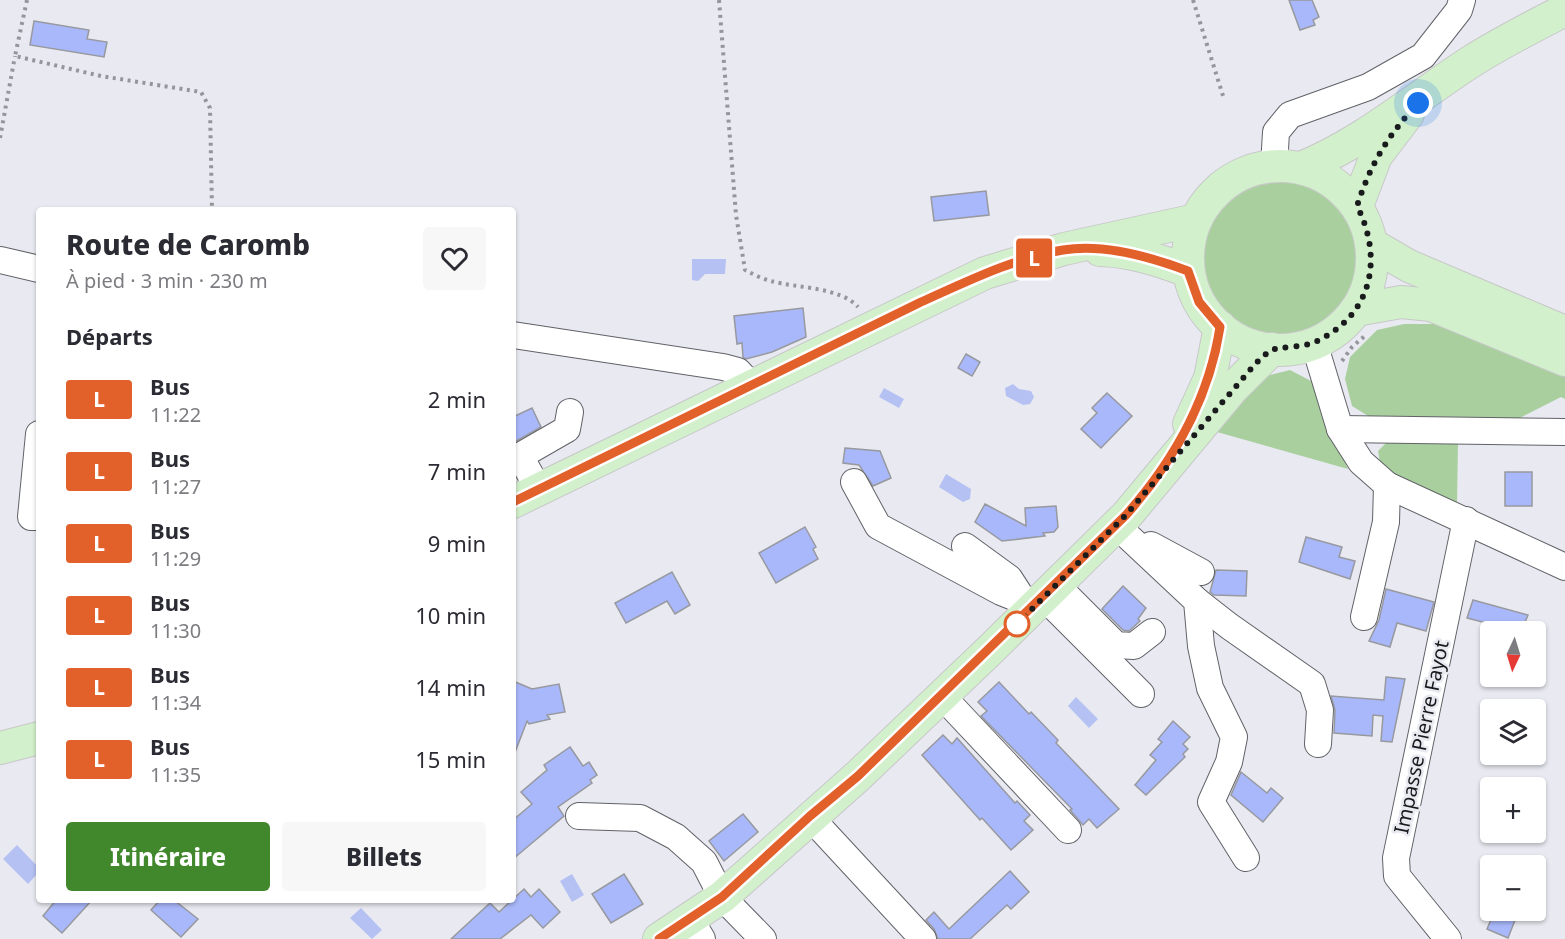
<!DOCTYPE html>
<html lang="fr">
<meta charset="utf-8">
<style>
:root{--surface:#fff;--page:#f7f7f7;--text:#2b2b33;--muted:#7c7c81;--accent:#41882d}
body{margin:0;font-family:"Noto Sans",sans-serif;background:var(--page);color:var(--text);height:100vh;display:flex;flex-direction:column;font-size:22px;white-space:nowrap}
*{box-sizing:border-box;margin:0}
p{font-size:20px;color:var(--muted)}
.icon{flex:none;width:33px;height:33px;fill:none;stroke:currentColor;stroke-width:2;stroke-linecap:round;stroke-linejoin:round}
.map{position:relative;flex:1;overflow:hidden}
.sheet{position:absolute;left:36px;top:207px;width:480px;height:696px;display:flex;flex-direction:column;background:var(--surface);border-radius:6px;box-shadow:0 2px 4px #0004}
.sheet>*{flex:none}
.badge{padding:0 12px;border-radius:4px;font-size:21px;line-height:39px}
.needle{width:39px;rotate:184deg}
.controls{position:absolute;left:1480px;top:621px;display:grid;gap:12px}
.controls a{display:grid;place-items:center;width:66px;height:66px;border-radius:6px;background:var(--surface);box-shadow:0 2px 4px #0004;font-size:30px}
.you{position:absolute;width:30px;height:30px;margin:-15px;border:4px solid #fff;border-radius:50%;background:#1a73e8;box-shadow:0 0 0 9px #1a73e833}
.map>.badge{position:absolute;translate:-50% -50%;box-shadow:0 0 0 3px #fff}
h2{padding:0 30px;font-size:22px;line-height:54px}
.round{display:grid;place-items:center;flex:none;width:63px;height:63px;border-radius:6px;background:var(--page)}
.headline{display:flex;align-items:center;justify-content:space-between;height:102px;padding:0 30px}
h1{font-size:28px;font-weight:800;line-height:45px}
.action{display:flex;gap:12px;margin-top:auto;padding:12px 30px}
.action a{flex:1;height:69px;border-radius:6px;background:var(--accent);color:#fff;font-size:24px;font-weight:800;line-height:69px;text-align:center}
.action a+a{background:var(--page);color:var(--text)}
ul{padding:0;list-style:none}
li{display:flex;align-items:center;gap:18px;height:72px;padding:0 30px}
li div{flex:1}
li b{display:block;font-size:22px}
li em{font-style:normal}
li .badge{min-width:66px;font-weight:700;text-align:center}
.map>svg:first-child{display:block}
</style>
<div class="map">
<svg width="1565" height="939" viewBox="0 0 1565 939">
<rect width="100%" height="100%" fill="#e9eaf1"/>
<g fill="#a9cf9f">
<circle cx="1281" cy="258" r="77"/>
<path d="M1404,324H1438L1565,373V399L1561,397L1504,426L1373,419L1352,406L1345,379L1350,357L1377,330Z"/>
<path d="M1290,370L1313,382L1330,431L1348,469L1217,432L1262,377Z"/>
<path d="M1389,440L1458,441L1457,505L1382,474L1378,451Z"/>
</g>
<g fill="#b5c1f3">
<path d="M692,259H726L725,274H705L698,281L692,280Z"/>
<path d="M1013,384L1019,389L1031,391L1034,397L1030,404L1023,405L1006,396L1005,388Z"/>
<path d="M884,388L904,399L899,408L879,397Z"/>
<path d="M946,474L971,489L970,499L963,502L939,487Z"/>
<path d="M1076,697L1098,719L1089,728L1068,706Z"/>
<path d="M17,845L39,868V872L28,884L3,859Z"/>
<path d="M572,874L584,895L572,902L560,881Z"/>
<path d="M361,908L382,930L372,939L350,918Z"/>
</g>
<g fill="#a9b8fa" stroke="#97999f" stroke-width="1.5">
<path d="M1289,0H1312L1319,17L1313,20L1315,25L1300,30Z"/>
<path d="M34,21L89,30L87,39L107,42L104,57L30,45Z"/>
<path d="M986,191L989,215L934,221L931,197Z"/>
<path d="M803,308L806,337L772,352L746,359L743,357L742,343L737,344L734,316Z"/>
<path d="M966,354L980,362L972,376L958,368Z"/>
<path d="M1107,393L1132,416L1101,448L1081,429L1097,413L1092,408Z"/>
<path d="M532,408L541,427L513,443V417Z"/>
<path d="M845,448L880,451L891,478L873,486L859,465L843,463Z"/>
<rect x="1505" y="472" width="27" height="34"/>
<path d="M985,504L1026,526L1025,508L1056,506L1058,527L1054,532L1043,533L1045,536L1002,541L975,522Z"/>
<path d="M805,527L816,547L813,549L818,559L776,583L759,553Z"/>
<path d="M1306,537L1342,547L1339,557L1355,561L1350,579L1299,562Z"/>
<path d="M1216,570L1247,571L1246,596L1214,595L1210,592Z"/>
<path d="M672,572L690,605L675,614L667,601L626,623L615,603Z"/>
<path d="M1123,586L1146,608L1138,619L1140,621L1129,631L1123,630L1102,609Z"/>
<path d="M1386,589L1434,602L1426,631L1397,623L1390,647L1369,641L1379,620Z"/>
<path d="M1473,600L1528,615L1521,632L1467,618Z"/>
<path d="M1386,677L1405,679L1392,742L1381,741L1383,716L1373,715L1372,736L1334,733L1335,710L1331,696L1384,700Z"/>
<path d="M513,681L532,689L559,684L565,712L547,715L550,719L529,724L527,721L514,755Z"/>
<path d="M999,682L1029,714L1031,712L1058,740L1056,743L1119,809L1097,828L1089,819L1083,825L1070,810L1072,809L981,716L987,711L978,702Z"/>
<path d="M1173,721L1190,737L1183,744L1188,749L1183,754L1185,757L1146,795L1135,785L1156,760L1150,755L1162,742L1158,739Z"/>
<path d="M943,735L952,744L957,738L1015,803L1017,801L1030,815L1024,821L1033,830L1011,850L982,818L980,820L922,755Z"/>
<path d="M570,747L583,766L589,762L597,775L590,780L592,783L558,807L564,816L513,859V820L532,804L521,792L547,770L544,765Z"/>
<path d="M1241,772L1267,793L1271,788L1283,798L1263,822L1231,795Z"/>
<path d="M743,814L758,832L724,861L709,841Z"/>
<path d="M1010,871L1029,892L1011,909L1007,905L970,939H938L934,929L926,920L934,912L949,929Z"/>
<path d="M624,874L643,904L611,923L592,894Z"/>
<path d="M524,889L531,897L539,889L560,912L543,928L531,915L500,939H451L490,903L499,912Z"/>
<path d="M56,900H92L62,933L43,916Z"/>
<path d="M160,900H174L198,919L181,937L151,910Z"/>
<path d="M1495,910H1519L1508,938L1487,929Z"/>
</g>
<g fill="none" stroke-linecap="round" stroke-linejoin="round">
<defs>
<g id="minor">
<path d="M1274,166L1276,132L1290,115L1368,87L1423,56L1459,10L1462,0"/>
<path d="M0,260L39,269"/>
<path d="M513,335L723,367L738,371L752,386"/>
<path d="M1314,343L1340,429L1361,462L1387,485L1565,567"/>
<path d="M1340,429L1565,432"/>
<path d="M39,434L31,517H39"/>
<path d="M854,482L878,526L1001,592L1036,606"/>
<path d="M539,490L520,456L567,429L570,412"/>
<path d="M1117,526L1197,601L1201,646L1210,688L1234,737L1229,762L1211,802L1246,858"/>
<path d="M1151,545L1201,572"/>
<path d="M965,546L1009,578L1022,598"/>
<path d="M1056,585L1116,645L1134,646L1152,632"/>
<path d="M1044,597L1141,694"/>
<path d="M1197,601L1229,626L1312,684L1320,710L1318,744"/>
<path d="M1364,617L1386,522L1387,485"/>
<path d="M942,696L1068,830"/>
<path d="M579,816L640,818L676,837L704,862L722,897L763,939"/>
<path d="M810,817L923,939"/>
<path d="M690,919L702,939"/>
<path d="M1448,939L1397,876L1396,858L1466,520"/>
</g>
<g id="major">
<circle cx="1280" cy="258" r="92"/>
<path d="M1301,168C1363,143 1416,97 1472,61C1502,42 1534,26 1565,10"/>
<path d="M1357,206L1376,156L1408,114"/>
<path d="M1371,244L1409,266L1565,332"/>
<path d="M1100,250C1131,251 1159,260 1188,271"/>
<path d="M1356,310L1401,302L1431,305L1565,360"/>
<path d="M1189,424L1210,378L1220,327"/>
<path d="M513,502L985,273L1064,249L1196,220"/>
<path d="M0,748L39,738"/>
<path d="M659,939L722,897L858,776L989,651L1127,515L1232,389L1272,349"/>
</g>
</defs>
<use href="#minor" stroke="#616268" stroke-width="28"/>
<use href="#major" stroke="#c8c8c9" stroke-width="34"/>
<g stroke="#95969b" stroke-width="4" stroke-dasharray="3 4.5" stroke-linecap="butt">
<path d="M27,0L15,56L101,76L201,92L210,108L212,210"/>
<path d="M719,0L736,215L745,270C753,274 762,279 771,281C795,288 841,287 858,307"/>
<path d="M1193,0L1224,99"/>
<path d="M0,138L15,56"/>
<path d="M1342,361L1352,347L1367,334"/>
</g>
<use href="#minor" stroke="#fff" stroke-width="26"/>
<use href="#major" stroke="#d2f0cb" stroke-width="32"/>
</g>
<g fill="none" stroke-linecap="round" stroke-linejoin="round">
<defs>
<path id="line" d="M513,502L921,302C966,282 1014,258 1063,250C1104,243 1151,257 1188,271L1199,302L1220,327C1209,399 1174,461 1126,515L858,776L810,816L722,897L659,939"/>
</defs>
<use href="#line" stroke="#fff" stroke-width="14"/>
<use href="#line" stroke="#e2612b" stroke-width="9"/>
<path stroke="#191a1c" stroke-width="6" stroke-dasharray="0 10.8" d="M1017,624L1126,515L1256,363C1261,359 1265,354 1270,351C1277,346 1303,348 1315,342C1372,316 1384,259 1357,206C1371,163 1387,137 1418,103"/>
</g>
<circle fill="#fff" stroke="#e2612b" stroke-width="3" cx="1017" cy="624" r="12"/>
<g text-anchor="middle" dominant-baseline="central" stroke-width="5" stroke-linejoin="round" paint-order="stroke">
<g font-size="20" fill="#191a1c" stroke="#e9eaf1">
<text transform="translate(1421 737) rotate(-78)">Impasse Pierre Fayot</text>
</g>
</g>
</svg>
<div class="controls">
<a><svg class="needle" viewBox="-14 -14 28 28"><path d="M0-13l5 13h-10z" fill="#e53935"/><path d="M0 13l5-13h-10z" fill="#7c7c81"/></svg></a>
<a><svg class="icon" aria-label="layers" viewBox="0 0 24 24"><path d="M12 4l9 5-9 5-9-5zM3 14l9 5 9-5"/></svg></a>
<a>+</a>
<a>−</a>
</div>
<div class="you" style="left:1418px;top:103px"></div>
<b class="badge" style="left:1034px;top:258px;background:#e2612b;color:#fff">L</b>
<section class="sheet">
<div class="headline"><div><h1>Route de Caromb</h1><p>À pied · 3 min · 230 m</p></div><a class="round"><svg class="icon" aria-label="heart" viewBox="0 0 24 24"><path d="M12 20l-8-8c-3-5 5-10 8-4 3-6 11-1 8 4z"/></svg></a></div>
<h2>Départs</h2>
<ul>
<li><span class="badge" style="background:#e2612b;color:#fff">L</span><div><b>Bus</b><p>11:22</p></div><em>2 min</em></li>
<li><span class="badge" style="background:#e2612b;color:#fff">L</span><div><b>Bus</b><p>11:27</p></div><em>7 min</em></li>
<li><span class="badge" style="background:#e2612b;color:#fff">L</span><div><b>Bus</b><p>11:29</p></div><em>9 min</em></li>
<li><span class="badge" style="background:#e2612b;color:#fff">L</span><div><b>Bus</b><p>11:30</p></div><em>10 min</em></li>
<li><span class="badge" style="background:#e2612b;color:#fff">L</span><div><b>Bus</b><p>11:34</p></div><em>14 min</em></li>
<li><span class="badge" style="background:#e2612b;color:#fff">L</span><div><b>Bus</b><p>11:35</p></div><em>15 min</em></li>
</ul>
<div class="action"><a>Itinéraire</a><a>Billets</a></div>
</section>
</div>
